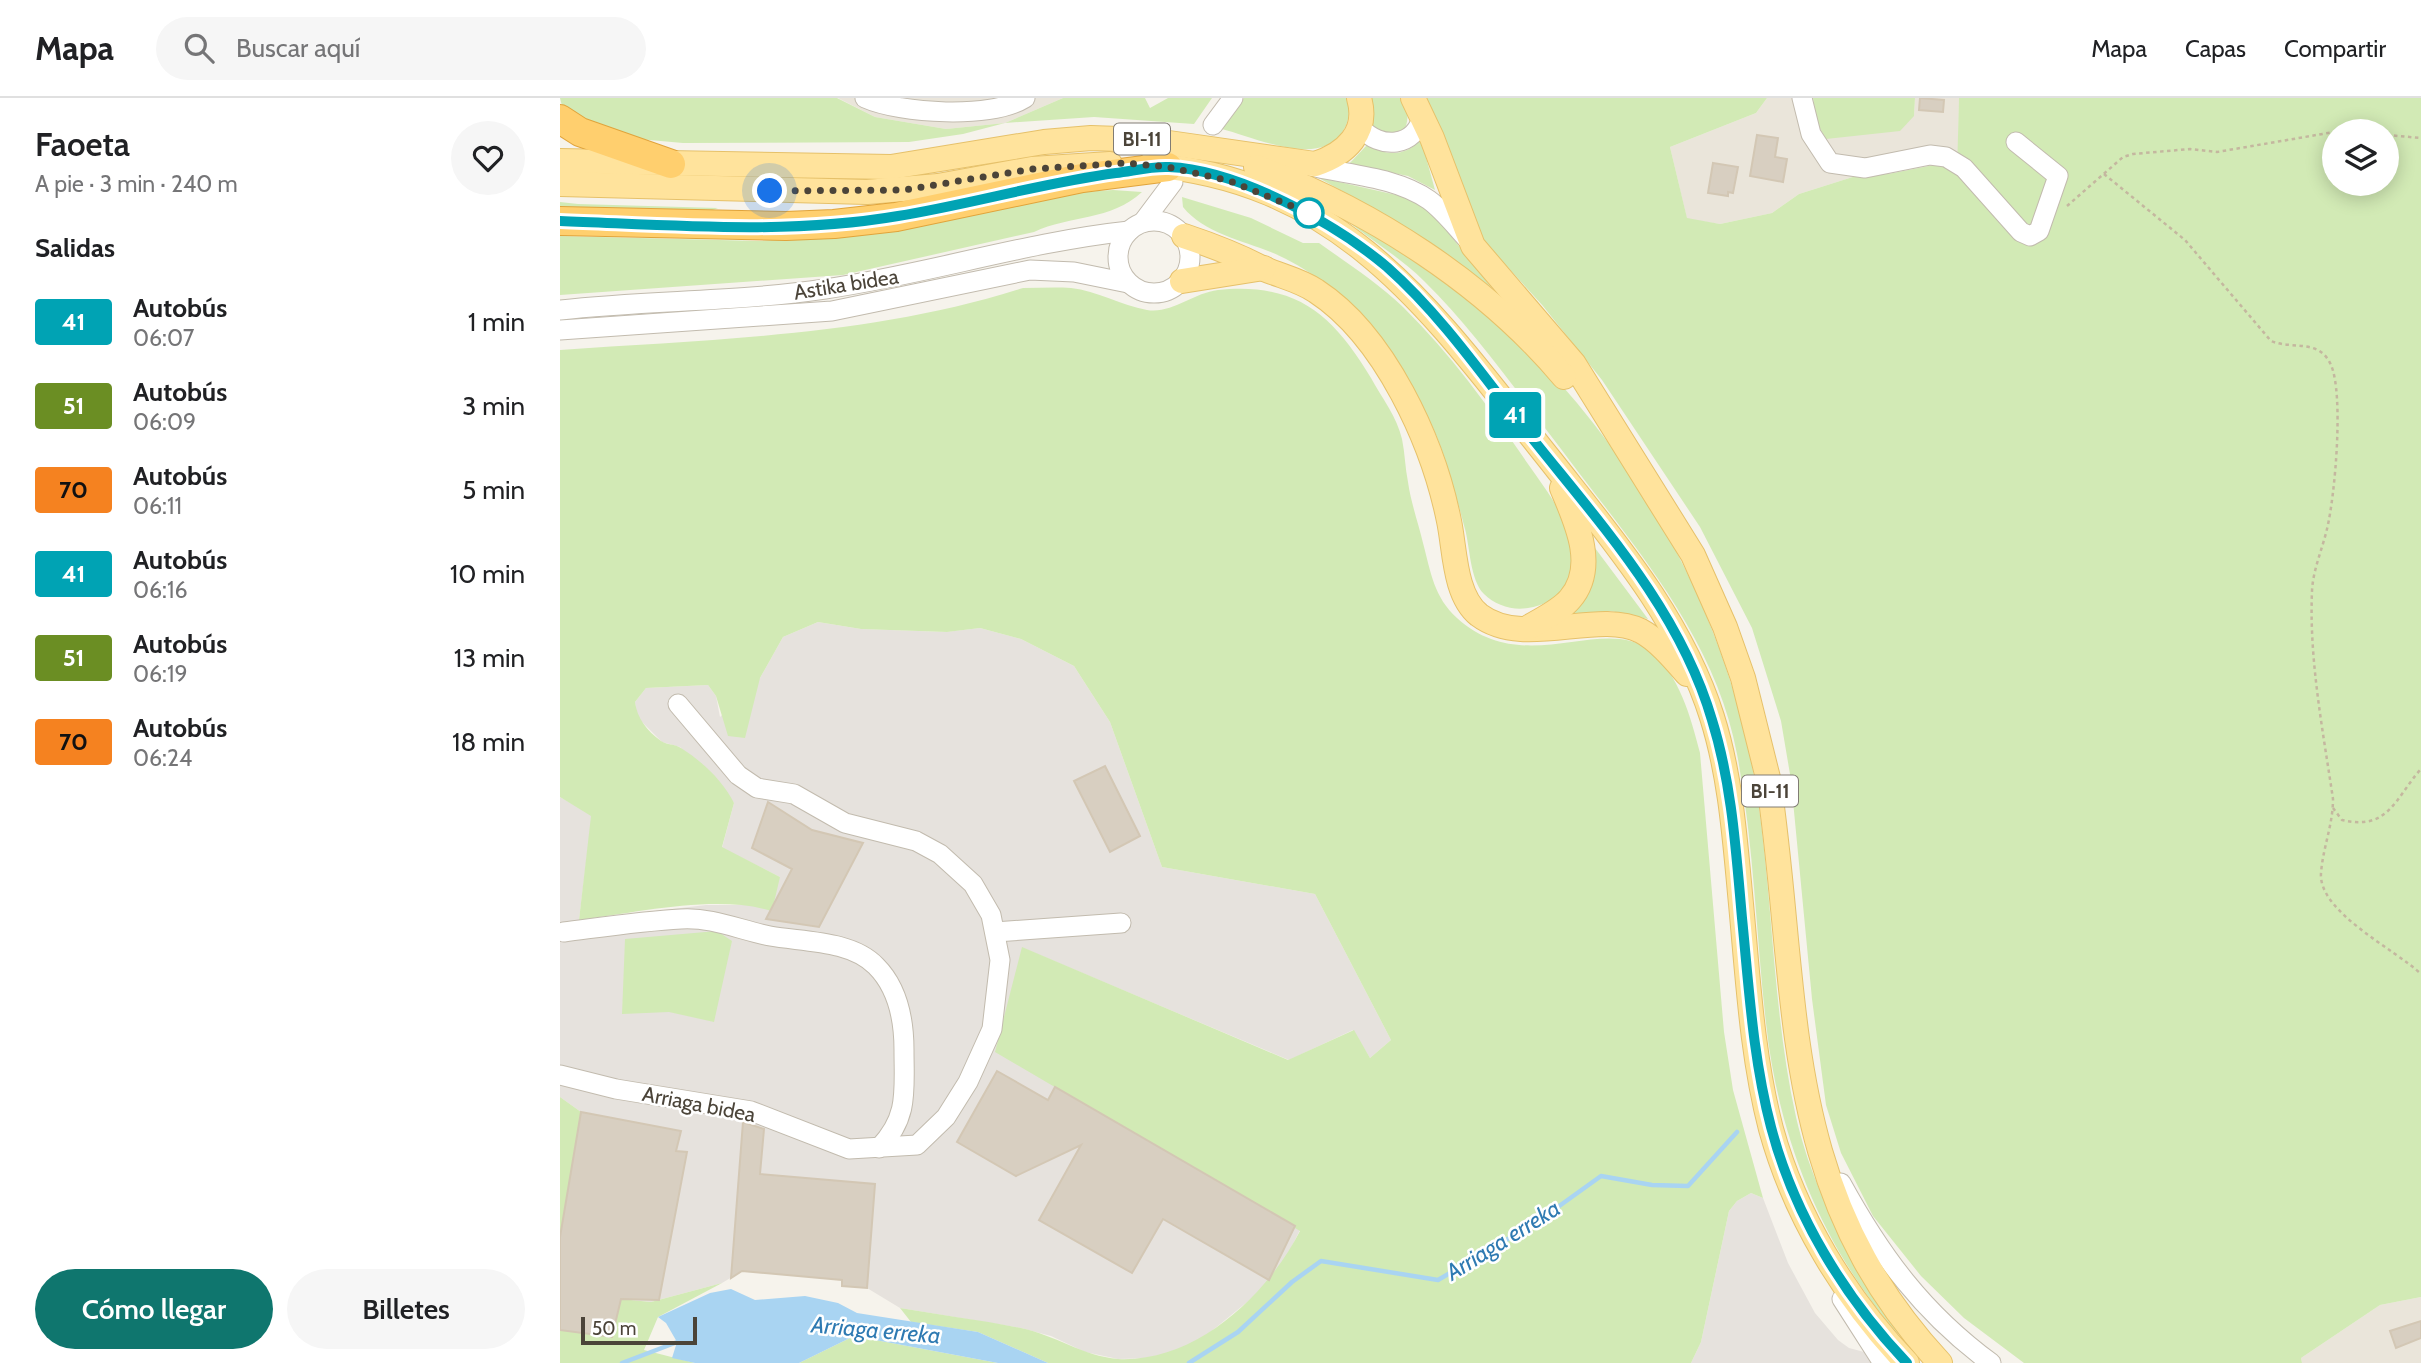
<!DOCTYPE html>
<html lang="es">
<meta charset="utf-8">
<style>
:root{--surface:#fff;--page:#f6f6f6;--text:#202124;--muted:#757577;--line:#e0e0e0;--accent:#0f766e}
body{margin:0;font-family:Cabin,sans-serif;background:var(--page);color:var(--text);height:100vh;display:flex;flex-direction:column;font-size:26px;white-space:nowrap}
*{box-sizing:border-box;margin:0}
p{font-size:23px;color:var(--muted)}
.icon{flex:none;width:38px;height:38px;fill:none;stroke:currentColor;stroke-width:2;stroke-linecap:round;stroke-linejoin:round}
.map{position:relative;flex:1;overflow:hidden}
.side{display:flex;flex-direction:column;background:var(--surface);width:560px}
.side>*{flex:none}
.badge{padding:0 14px;border-radius:5px;font-size:24px;line-height:46px}
.fabs{position:absolute;left:1762px;top:21px;display:grid;gap:14px}
.fabs a{display:grid;place-items:center;width:77px;height:77px;border-radius:50%;background:var(--surface);box-shadow:0 4px 18px #0003;font-size:35px}
.scale{position:absolute;left:21px;bottom:18px;width:116px;box-sizing:border-box;padding-left:7px;border:4px solid #4b4439;border-top:0;font-size:19px;line-height:24px;white-space:nowrap;color:#4b4439;-webkit-text-stroke:5px #fff;paint-order:stroke}
.you{position:absolute;width:35px;height:35px;margin:-18px;border:5px solid #fff;border-radius:50%;background:#1a73e8;box-shadow:0 0 0 10px #1a73e833}
.map>.badge{position:absolute;translate:-50% -50%;box-shadow:0 0 0 4px #fff}
h2{padding:0 35px;font-size:26px;line-height:63px}
.round{display:grid;place-items:center;flex:none;width:74px;height:74px;border-radius:37px;background:var(--page)}
.head{display:flex;align-items:center;justify-content:space-between;height:119px;padding:0 35px}
h1{font-size:33px;font-weight:600;line-height:52px}
.cta{display:flex;gap:14px;margin-top:auto;padding:14px 35px}
.cta a{flex:1;height:80px;border-radius:42px;background:var(--accent);color:#fff;font-size:28px;font-weight:600;line-height:80px;text-align:center}
.cta a+a{background:var(--page);color:var(--text)}
ul{padding:0;list-style:none}
li{display:flex;align-items:center;gap:21px;height:84px;padding:0 35px}
li div{flex:1}
li b{display:block;font-size:26px}
li em{font-style:normal}
li .badge{min-width:77px;font-weight:700;text-align:center}
header{display:flex;align-items:center;gap:42px;box-sizing:border-box;height:98px;padding:0 35px;background:var(--surface);border-bottom:2px solid var(--line)}
header strong{font-size:33px}
nav{display:flex;gap:38px;margin-inline-start:auto;font-size:24px}
.search{width:490px;height:63px;background:var(--page);display:flex;align-items:center;gap:18px;box-sizing:border-box;padding:0 24px;border-radius:38px;color:var(--muted);font-size:26px}
main{display:flex;flex:1;min-height:0}
.map>svg:first-child{display:block}
</style>
<header>
<strong>Mapa</strong>
<div class="search"><svg class="icon" aria-label="search" viewBox="0 0 24 24"><circle cx="10" cy="10" r="6"/><path d="M15 15l6 6"/></svg>Buscar aquí</div>
<nav><a>Mapa</a><a>Capas</a><a>Compartir</a></nav>
</header>
<main>
<section class="side">
<div class="head"><div><h1>Faoeta</h1><p>A pie · 3 min · 240 m</p></div><a class="round"><svg class="icon" aria-label="heart" viewBox="0 0 24 24"><path d="M12 20l-8-8c-3-5 5-10 8-4 3-6 11-1 8 4z"/></svg></a></div>
<h2>Salidas</h2>
<ul>
<li><span class="badge" style="background:#00a3b4;color:#fff">41</span><div><b>Autobús</b><p>06:07</p></div><em>1 min</em></li>
<li><span class="badge" style="background:#6b8e23;color:#fff">51</span><div><b>Autobús</b><p>06:09</p></div><em>3 min</em></li>
<li><span class="badge" style="background:#f58220;color:#111">70</span><div><b>Autobús</b><p>06:11</p></div><em>5 min</em></li>
<li><span class="badge" style="background:#00a3b4;color:#fff">41</span><div><b>Autobús</b><p>06:16</p></div><em>10 min</em></li>
<li><span class="badge" style="background:#6b8e23;color:#fff">51</span><div><b>Autobús</b><p>06:19</p></div><em>13 min</em></li>
<li><span class="badge" style="background:#f58220;color:#111">70</span><div><b>Autobús</b><p>06:24</p></div><em>18 min</em></li>
</ul>
<div class="cta"><a>Cómo llegar</a><a>Billetes</a></div>
</section>
<div class="map">
<svg width="1861" height="1265" viewBox="0 0 1861 1265">
<rect width="100%" height="100%" fill="#f6f3ec"/>
<g fill="#eae5da">
<path d="M278,0H503L445,25L386,31L315,19Z"/>
<path d="M1207,0H1253L1257,25L1354,18L1355,0H1399L1398,76L1361,67L1328,76L1299,77L1239,96L1212,115L1160,126L1127,121L1110,49L1196,15Z"/>
<path d="M1861,1199V1265H1742L1741,1260L1820,1207Z"/>
</g>
<g fill="#e6e2dd">
<path d="M258,524L301,531L386,534L420,530L461,541L514,568L550,624L602,769L755,796L831,942L810,960L793,932L729,962L463,850L740,1132L725,1162L697,1196L648,1236L619,1253L595,1260L558,1261L525,1254L491,1238L461,1230L340,1210L307,1190L282,1188V1182L182,1173L162,1185L91,1204L61,1201L52,1239L0,1232V1139L21,1014L0,999V699L32,717L19,822L146,807H190L220,779L162,750L174,705L120,649L102,644L77,619L75,604L86,590L148,587L156,598L160,619L200,580L223,539Z"/>
<path d="M1191,1095L1203,1100L1228,1165L1255,1215L1278,1242L1289,1250L1304,1254L1311,1265H1131L1141,1244L1169,1113L1177,1103Z"/>
</g>
<g fill="#d2eab5" fill-rule="evenodd">
<path d="M0,0H277L315,19L386,31L445,25L503,0H585L590,10L608,0H652L634,26L534,19L445,25L403,36L349,44L123,45L78,41L33,27L2,8Z"/>
<path d="M684,0H787C791,13 789,25 781,36C758,69 693,39 662,31Z"/>
<path d="M811,0H840C848,12 850,19 844,33L823,38L813,28Z"/>
<path d="M866,0H1207L1196,15L1110,49L1127,120L1160,126L1212,115L1239,96L1299,77L1328,76L1379,66L1397,75L1399,0H1861V1199L1820,1207L1741,1260L1742,1265H1464L1404,1220L1361,1178L1313,1118L1281,1055L1266,1007L1252,901L1231,682L1221,623L1192,530L1140,429L1042,282L983,208L924,143ZM1774,33H1827V86H1774Z"/>
<path d="M1253,0H1355L1354,18L1340,33L1266,41L1257,25Z"/>
<path d="M861,41L875,92L848,78L789,66L807,47C826,58 846,59 861,41Z"/>
<path d="M757,79L854,101L870,111L941,202L827,118Z"/>
<path d="M553,92L582,94C551,123 510,117 474,134L283,177L0,197V138L199,143L295,137L505,95Z"/>
<path d="M622,99L691,120L743,145H759C787,165 818,185 843,209C891,256 930,311 968,366C983,388 1004,413 1009,440C1017,477 1007,503 968,510C953,513 935,507 924,496C910,482 910,449 905,431C896,398 884,349 868,320C832,256 794,195 726,161C694,144 647,139 623,109Z"/>
<path d="M0,104L18,106L158,110L150,113L0,110Z"/>
<path d="M786,122C843,154 902,189 950,234C1080,356 1172,525 1198,702C1213,807 1213,915 1236,1019C1256,1106 1304,1184 1356,1255C1269,1167 1219,1047 1206,925C1196,836 1194,745 1177,656C1155,537 1071,445 1001,351C957,294 915,233 864,183C841,160 811,142 786,122Z"/>
<path d="M463,190C479,190 495,189 511,190C537,193 561,207 587,212C612,216 633,195 658,192C737,184 773,217 811,280C822,300 837,319 842,341C845,355 845,370 848,384C851,405 858,424 863,445C871,475 874,499 897,520C964,581 1042,516 1089,552C1119,575 1131,620 1140,655L1164,934L1173,992L1203,1100L1191,1095L1177,1103L1169,1113L1141,1244L1131,1265H488L418,1234L351,1224L340,1210C380,1217 421,1222 461,1230C495,1237 523,1258 558,1261C636,1265 707,1197 740,1133L435,954L462,849L728,962L794,932L810,960L831,942L755,796L602,769L550,624L514,568L461,541L420,530L387,534L301,531L258,524L223,539L200,580L185,640L168,638L156,598L148,587L86,590L75,604C77,620 87,633 101,643C107,647 115,646 121,650C143,664 163,683 174,705L162,749L220,779L212,813C155,796 77,815 19,822L31,718L0,699V252C155,241 314,238 463,190Z"/>
<path d="M1035,450L1088,521L1051,513L1000,522L1033,469Z"/>
<path d="M157,833L172,843L154,924L109,914L62,916L65,841Z"/>
<path d="M0,999L21,1014L0,1139Z"/>
<path d="M162,1185L98,1219L84,1252L135,1265H0V1232L52,1239L61,1201L91,1204Z"/>
<path d="M294,1238L438,1265H239Z"/>
</g>
<path fill="#a9d4f2" d="M171,1191L195,1202L245,1198L278,1205L297,1215L418,1234L488,1265H438L294,1238L239,1265H135L112,1260L117,1244L106,1225L98,1219L150,1195Z"/>
<g fill="none" stroke-linecap="round" stroke-linejoin="round">
<g stroke="#a9d4f2" stroke-width="4.5">
<path d="M62,1265L120,1243"/>
<path d="M629,1265L678,1234L732,1184L761,1163L878,1182L977,1124L1041,1078L1092,1087L1128,1088L1177,1034"/>
</g>
</g>
<g fill="#d8cfc1" stroke="#d3c7b4" stroke-width="2">
<path d="M1360,0L1384,2L1383,14L1359,12Z"/>
<path d="M1197,37L1218,40L1215,59L1227,61L1223,84L1190,78Z"/>
<path d="M1153,65L1178,69L1173,95L1168,94V98L1148,95Z"/>
<path d="M545,668L580,738L550,754L514,683Z"/>
<path d="M208,704L252,732L303,745L259,829L206,821L232,771L192,750Z"/>
<path d="M437,973L488,1002L495,989L735,1128L709,1182L603,1121L572,1175L479,1122L521,1047L456,1078L397,1044Z"/>
<path d="M21,1014L121,1033L116,1053L127,1054L99,1202L61,1201L52,1239L0,1232V1139Z"/>
<path d="M183,1024L204,1031L200,1076L315,1086L307,1190L282,1188V1182L182,1173L171,1180Z"/>
<path d="M1861,1223V1240L1836,1250L1830,1233Z"/>
</g>
<g fill="none" stroke-linecap="round" stroke-linejoin="round">
<defs>
<g id="minor">
<path d="M305,0C341,16 431,21 465,0"/>
<path d="M1242,0L1251,36L1270,65L1305,70L1370,57L1386,59L1404,70L1461,134L1470,138L1479,133L1498,78L1456,44"/>
<path d="M653,27L673,0"/>
<path d="M800,29C820,52 855,50 863,17"/>
<path d="M747,67C786,77 835,78 869,102C884,113 896,129 908,142"/>
<circle cx="594" cy="159" r="36"/>
<path d="M583,124L613,84"/>
<path d="M0,212C88,202 177,204 265,191C368,176 466,144 569,133"/>
<path d="M0,232L272,213L470,172L514,174L568,185"/>
<path d="M4,834C43,829 82,823 121,821C152,819 180,832 210,838C243,844 291,842 316,868C338,890 344,922 344,952C344,993 349,1019 319,1050"/>
<path d="M435,834L561,825"/>
<path d="M0,977L56,991L191,1013L289,1051L357,1047L386,1019L408,984L432,931L440,862L431,817L413,786L380,756L356,743L285,725L234,696L197,690L178,677L118,606"/>
<path d="M1281,1085C1321,1158 1363,1215 1431,1265"/>
<path d="M1282,1201L1323,1265"/>
</g>
<g id="major">
<path d="M853,0L872,40L913,148L1014,266L1133,457L1165,529L1183,580L1208,680C1241,899 1216,1089 1380,1265"/>
<path d="M0,63L331,69L484,44L531,40L588,42L755,66C786,56 809,34 799,0"/>
<path d="M590,67C788,83 878,222 991,363C1053,442 1121,521 1152,619C1171,679 1175,743 1181,806C1188,881 1192,958 1211,1031C1235,1118 1285,1200 1347,1265"/>
<path d="M696,69C811,112 925,185 1004,279"/>
<path d="M0,86L307,94L378,88L472,71L550,66"/>
<path d="M624,138C651,147 677,157 702,170C720,178 740,182 756,193C825,238 873,344 889,423C895,451 894,497 919,517C964,551 1037,511 1081,533C1098,542 1114,561 1127,576"/>
<path d="M622,183L704,170"/>
<path d="M969,529C982,521 1000,513 1010,501C1038,469 1016,423 1002,390"/>
</g>
<g id="highway">
<path d="M0,21L20,34L111,66"/>
<path d="M0,123L226,128L274,126L336,119L522,80L608,69"/>
</g>
</defs>
<use href="#minor" stroke="#c2bbae" stroke-width="21"/>
<use href="#major" stroke="#e6c16a" stroke-width="26"/>
<use href="#highway" stroke="#e0a43c" stroke-width="30"/>
<g stroke="#c4b79f" stroke-width="2.5" stroke-dasharray="3.5 3.5" stroke-linecap="butt">
<path d="M1783,33H1795"/>
<path d="M1827,37L1861,40"/>
<path d="M1544,76L1625,142L1711,243C1733,252 1759,240 1771,267C1784,297 1775,398 1767,431C1762,452 1753,472 1752,493C1749,562 1763,633 1773,701C1773,727 1763,749 1761,775C1758,814 1836,852 1861,876"/>
<path d="M1507,108L1563,59L1573,56L1630,51L1657,54L1774,34"/>
<path d="M1773,710L1782,722C1829,733 1835,700 1861,671"/>
</g>
<use href="#minor" stroke="#fff" stroke-width="19"/>
<use href="#major" stroke="#ffe39c" stroke-width="24"/>
<use href="#highway" stroke="#ffcf6e" stroke-width="28"/>
</g>
<g fill="none" stroke-linecap="round" stroke-linejoin="round">
<defs>
<path id="line" d="M0,123C111,127 228,137 338,118C411,106 482,85 556,75C573,73 592,68 609,69C678,72 775,125 827,169C880,216 921,275 964,330C1035,420 1119,509 1152,622C1172,686 1176,753 1182,820C1189,890 1193,961 1211,1029C1234,1117 1285,1200 1347,1265"/>
</defs>
<use href="#line" stroke="#fff" stroke-width="16"/>
<use href="#line" stroke="#00a3b4" stroke-width="10"/>
<path stroke="#4b4439" stroke-width="7" stroke-dasharray="0 12.6" d="M210,93L344,92L472,71L565,65L608,69L670,83L749,115"/>
</g>
<circle fill="#fff" stroke="#00a3b4" stroke-width="3.5" cx="749" cy="115" r="14"/>
<g text-anchor="middle" dominant-baseline="central" stroke-width="5" stroke-linejoin="round" paint-order="stroke">
<g fill="#fff" stroke="#817c74" stroke-width="2">
<rect x="554" y="25.5" width="56" height="31" rx="5"/>
<rect x="1182" y="677.5" width="56" height="31" rx="5"/>
</g>
<g font-size="19" font-weight="bold" fill="#4b4439">
<text x="582" y="41">BI-11</text>
<text x="1210" y="693">BI-11</text>
</g>
<g font-size="21" fill="#4b4439" stroke="#fff">
<text transform="translate(286 186) rotate(-9)">Astika bidea</text>
<text transform="translate(139 1006) rotate(11)">Arriaga bidea</text>
</g>
<g font-size="23" font-style="italic" fill="#2e7ab2" stroke="#fff">
<text transform="translate(943 1142) rotate(-32)">Arriaga erreka</text>
<text transform="translate(316 1232) rotate(5)">Arriaga erreka</text>
</g>
</g>
</svg>
<div class="fabs">
<a><svg class="icon" aria-label="layers" viewBox="0 0 24 24"><path d="M12 4l9 5-9 5-9-5zM3 14l9 5 9-5"/></svg></a>
</div>
<div class="scale">50 m</div>
<div class="you" style="left:210px;top:93px"></div>
<b class="badge" style="left:955px;top:317px;background:#00a3b4;color:#fff">41</b>
</div>
</main>
